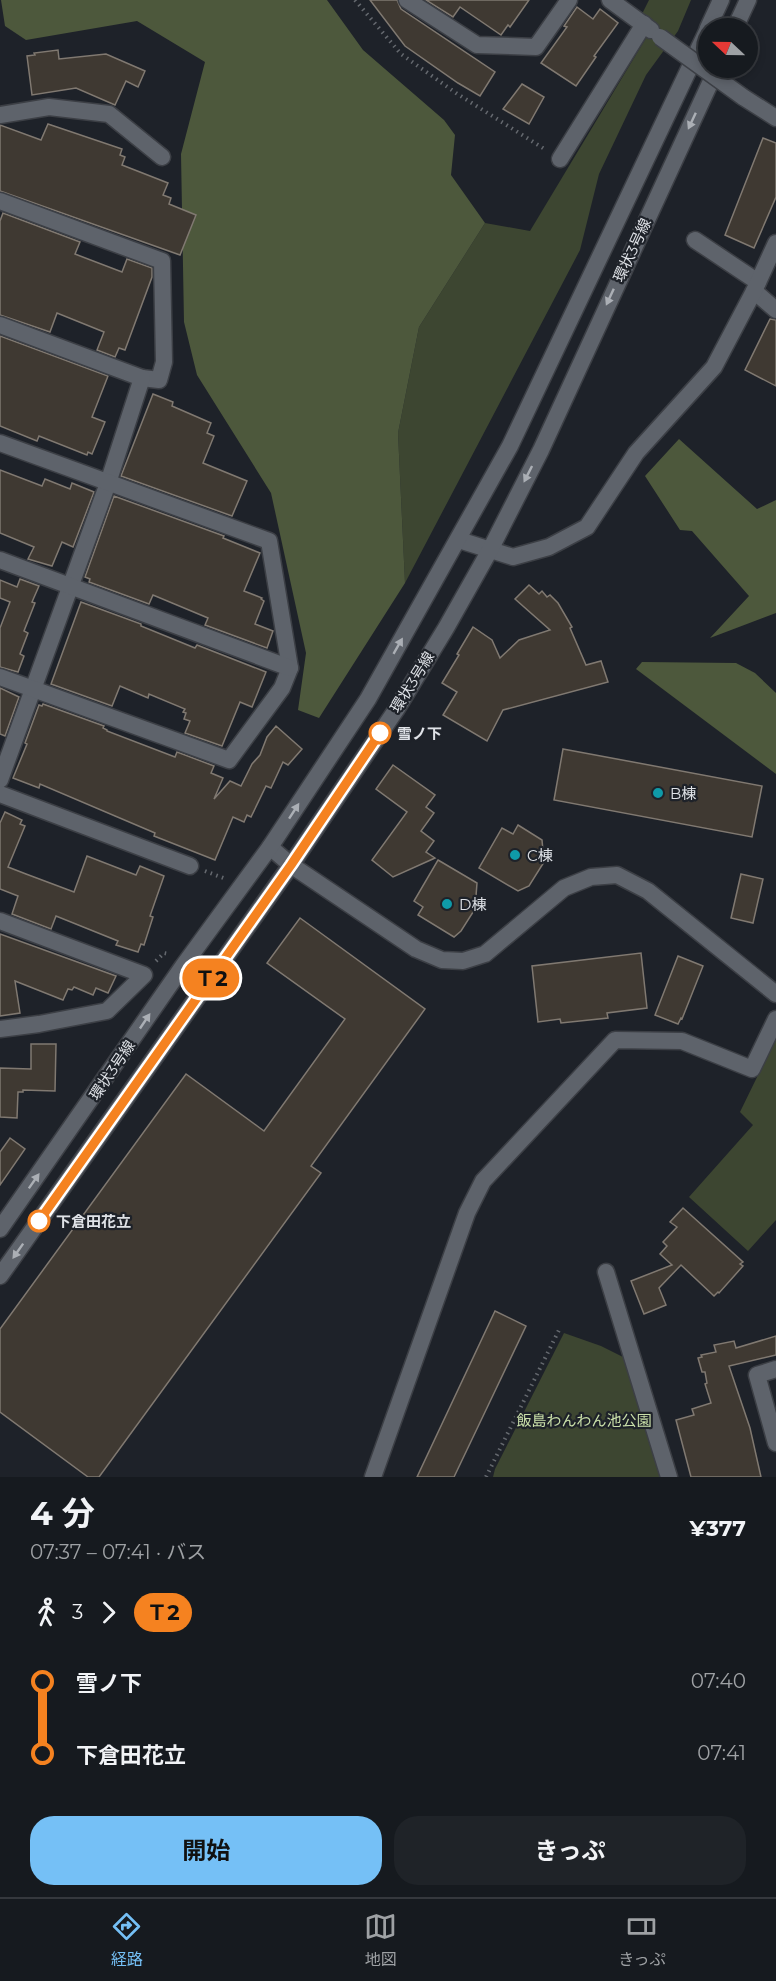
<!DOCTYPE html>
<html lang="ja">
<meta charset="utf-8">
<style>
:root{--surface:#161a1f;--page:#1f2328;--text:#f1f3f6;--muted:#9ea1a4;--line:#35383d;--accent:#75c0f6}
body{margin:0;font-family:Montserrat,"Noto Sans JP",sans-serif;background:var(--page);color:var(--text);height:100vh;display:flex;flex-direction:column;font-size:22px;white-space:nowrap}
*{box-sizing:border-box;margin:0}
p{font-size:20px;color:var(--muted)}
.icon{flex:none;width:33px;height:33px;fill:none;stroke:currentColor;stroke-width:2;stroke-linecap:round;stroke-linejoin:round}
.map{position:relative;height:1477px;overflow:hidden}
.side{display:flex;flex-direction:column;background:var(--surface);flex:1}
.side>*{flex:none}
.badge{padding:0 12px;border-radius:20px;font-size:21px;line-height:39px}
.needle{width:39px;rotate:292deg}
.tools{position:absolute;left:698px;top:18px;display:grid;gap:12px}
.tools a{display:grid;place-items:center;width:60px;height:60px;border-radius:50%;background:var(--surface);box-shadow:0 3px 9px #0003,0 0 0 2px var(--line);font-size:30px}
.map>.badge{position:absolute;translate:-50% -50%;box-shadow:0 0 0 3px #fff}
.legs{display:flex;align-items:center;gap:9px;height:66px;padding:0 30px;font-size:20px}
.legs p{margin-inline-start:auto}
.head{display:flex;align-items:center;justify-content:space-between;height:102px;padding:0 30px}
h1{font-size:33px;font-weight:700;line-height:45px}
.cta{display:flex;gap:12px;margin-top:auto;padding:12px 30px}
.cta a{flex:1;height:69px;border-radius:24px;background:var(--accent);color:#111;font-size:24px;font-weight:700;line-height:69px;text-align:center}
.cta a+a{background:var(--page);color:var(--text)}
ul{padding:0 30px;list-style:none}
li{display:flex;align-items:center;gap:21px;height:72px;font-size:22px}
li i{display:grid;place-items:center;width:9px;height:100%;margin:0 8px;background:currentColor}
li i::after{content:'';width:15px;height:15px;margin:-8px;border:4px solid;border-radius:50%;background:var(--surface)}
li p{margin-inline-start:auto}
li:first-child i{background:linear-gradient(#0000 50%,currentColor 0)}
li:last-child i{background:linear-gradient(currentColor 50%,#0000 0)}
.tabs{display:flex;justify-content:space-around;align-items:center;height:84px;border-top:2px solid var(--line);background:var(--surface);font-size:16px;color:var(--muted)}
.tabs a{display:grid;justify-items:center;gap:3px}
.tabs .current{color:var(--accent)}
.map>svg:first-child{display:block}
</style>
<div class="map">
<svg width="776" height="1477" viewBox="0 0 776 1477">
<rect width="100%" height="100%" fill="#1e2229"/>
<g fill="#3d4631">
<path d="M649,0H691L678,31L646,75L599,174L580,250L405,583L398,433L419,327L485,223L530,231L652,28L640,18Z"/>
<path d="M776,1038V1220L748,1251L689,1197L753,1125L740,1112Z"/>
<path d="M564,1333L601,1346L625,1358L661,1477H493L495,1469Z"/>
</g>
<g fill="#4d583c">
<path d="M1,0H327L363,50L444,120L455,135L451,175L485,223L419,327L398,433L405,583L319,718L298,710L306,653L271,493L197,375L184,322L181,154L205,62L137,21L26,40L5,26Z"/>
<path d="M679,439L757,509L776,500V613L710,638L749,596L692,531L680,530L645,476Z"/>
<path d="M642,662L736,663L755,673L776,693V774L636,669Z"/>
</g>
<g fill="#3f3932" stroke="#807971" stroke-width="1.5">
<path d="M370,0H397L401,9L495,72L480,96L458,83L405,46Z"/>
<path d="M426,0H529L510,27L508,25L501,35L460,7L453,17Z"/>
<path d="M577,7L593,19L600,9L618,23L594,56L596,57L576,86L541,63L567,27L564,26Z"/>
<path d="M58,50L59,59L106,54L145,71L138,87L126,81L115,105L76,88L32,95L27,56L35,55L34,53Z"/>
<path d="M522,84L544,97L529,124L503,109Z"/>
<path d="M48,124L122,149L120,155L125,157L122,165L168,183L163,195L171,198L169,204L196,215L180,255L0,191V125L41,140Z"/>
<path d="M763,138L776,143V197L754,248L725,235Z"/>
<path d="M3,213L80,242L75,254L122,272L127,259L152,268V277L125,350L119,348L115,357L97,350L104,332L57,313L50,332L0,315V221Z"/>
<path d="M770,319L776,320V386L745,370Z"/>
<path d="M0,336L108,376L92,417L105,422L92,454L88,452L87,455L39,436L37,441L0,426Z"/>
<path d="M153,394L173,402L172,406L211,423L207,433L214,436L203,463L247,481L232,516L121,476Z"/>
<path d="M0,470L42,486L45,479L70,489L72,483L94,492L73,547L62,542L52,566L28,559L34,547L0,533Z"/>
<path d="M114,496L224,536L223,538L260,553L244,591L262,598L261,599L264,601L255,624L273,631L267,648L205,625L208,618L153,595L149,604L89,582L90,579L85,577Z"/>
<path d="M20,579L39,586L32,602L35,603L24,631L28,633L20,654L24,656L18,672L0,667V628L10,602L0,598V580L17,587Z"/>
<path d="M529,585L539,594L542,591L547,597L550,595L558,603L572,627L570,628L586,665L601,661L608,682L503,710L487,741L443,715L457,692L442,683L459,655L457,654L473,627L492,640L500,658L519,640L550,630L515,599Z"/>
<path d="M81,602L141,624V626L195,648L197,645L266,672L252,707L240,702L222,746L185,733L190,721L184,719L186,713L183,712L185,709L149,694L148,698L120,686L112,706L51,684Z"/>
<path d="M0,688L19,697L5,736L0,734Z"/>
<path d="M43,704L104,726L103,728L107,730V731L175,757L177,752L214,766L211,773L223,778L214,799L230,781L241,786L252,764L260,755L267,737L276,726L302,749L288,765L283,762L271,788L266,786L251,817L247,815L244,822L233,817L215,860L154,836L155,833L40,784L39,788L13,778L27,744L25,743L39,705L42,706Z"/>
<path d="M563,749L762,786L752,837L554,800Z"/>
<path d="M393,765L435,795L426,807L434,813L421,831L434,841L426,852L435,858L393,877L372,860L407,812L376,789Z"/>
<path d="M5,812L22,820L20,824L25,826L8,867L26,874L74,892L87,856L136,875L140,866L164,876L150,916L153,917L144,945L141,944L138,952L116,945L118,941L56,916L51,929L12,914L18,896L0,889V823Z"/>
<path d="M518,825L542,840L544,862L529,886L518,891L479,868L502,828L513,834Z"/>
<path d="M438,860L477,883L475,909L461,931L454,937L418,915L423,907L414,901Z"/>
<path d="M741,874L763,879L753,923L731,918Z"/>
<path d="M300,918L425,1009L311,1166L321,1173L99,1477H88L0,1412V1329L186,1074L264,1131L345,1019L267,963Z"/>
<path d="M0,934L116,976L108,993L96,988L93,995L74,987L72,990L68,989L63,1000L15,981L20,1013L0,1016Z"/>
<path d="M641,953L647,1008L607,1013L608,1018L561,1023L560,1019L538,1022L532,966Z"/>
<path d="M678,956L703,966L682,1019L681,1018L678,1024L655,1015Z"/>
<path d="M31,1044H56L55,1091L23,1090V1092H18L17,1118L0,1117V1068L31,1069Z"/>
<path d="M10,1138L25,1149L0,1185V1152Z"/>
<path d="M683,1208L743,1262L740,1264L743,1266L719,1293L718,1292L714,1296L681,1265L659,1288L666,1305L644,1314L631,1281L672,1265L660,1254L667,1246L663,1242L677,1227L670,1222Z"/>
<path d="M495,1311L526,1326L485,1412L454,1477H417Z"/>
<path d="M776,1336V1355L729,1366L750,1428L761,1477H691L676,1420L694,1415L692,1409L711,1403L705,1384L707,1383L705,1372H702L698,1358L702,1357L701,1355L716,1352L714,1345L734,1341L736,1348Z"/>
</g>
<g fill="none" stroke-linecap="round" stroke-linejoin="round">
<defs>
<g id="minor">
<path d="M407,0L477,45L536,47L569,0"/>
<path d="M610,0L651,30"/>
<path d="M743,97L776,118"/>
<path d="M0,115L49,107L109,114L162,157"/>
<path d="M560,159L644,24"/>
<path d="M0,201L162,261L164,362L159,380L142,378"/>
<path d="M695,240L758,282"/>
<path d="M754,291L776,310"/>
<path d="M0,325L142,378L108,483L0,780"/>
<path d="M0,443L269,541L290,668L282,688L229,760L0,677"/>
<path d="M0,560L290,668"/>
<path d="M0,794L190,866"/>
<path d="M270,847L291,865L416,949L442,960L463,961L485,954L564,888L591,877L617,875L648,891L776,994"/>
<path d="M0,921L144,975L107,1011L39,1024L0,1029"/>
<path d="M606,1272L669,1477"/>
<path d="M776,1369L757,1375L776,1443"/>
<path d="M373,1477L467,1213L483,1181L615,1040L682,1041L752,1069L776,1019"/>
</g>
<g id="tertiary">
<path d="M708,28L721,0"/>
<path d="M735,28L748,0"/>
<path d="M459,540L513,557L549,547L587,527L636,453L714,367L754,291L776,243"/>
<path d="M0,1229L183,966L270,847L368,699L510,446L708,29"/>
<path d="M0,1276L291,865L396,710L446,628L490,550L541,450L717,68"/>
</g>
</defs>
<use href="#minor" stroke="#3c3f45" stroke-width="19"/>
<use href="#tertiary" stroke="#3c3f45" stroke-width="19"/>
<g stroke="#65696f" stroke-width="4" stroke-dasharray="1.5 4.5" stroke-linecap="butt">
<path d="M355,0L401,54L456,93L546,150"/>
<path d="M205,871L226,879"/>
<path d="M156,961L164,953L169,954"/>
<path d="M486,1477L560,1328"/>
</g>
<use href="#minor" stroke="#5e636b" stroke-width="16"/>
<use href="#tertiary" stroke="#5e636b" stroke-width="16"/>
<defs>
<path id="minor-bridge" d="M660,37L743,97"/>
</defs>
<use href="#minor-bridge" stroke="#3c3f45" stroke-width="19" stroke-linecap="butt"/>
<use href="#minor-bridge" stroke="#5e636b" stroke-width="16"/>
</g>
<defs><path id="oneway-solid" d="M-6-.8H1V-3.2L6.5 0L1 3.2V.8H-6Z" transform="scale(1.5)"/></defs>
<g fill="#abafb5">
<use href="#oneway-solid" transform="translate(692 121) rotate(115)"/>
<use href="#oneway-solid" transform="translate(610 297) rotate(115)"/>
<use href="#oneway-solid" transform="translate(528 474) rotate(117)"/>
<use href="#oneway-solid" transform="translate(398 646) rotate(-60)"/>
<use href="#oneway-solid" transform="translate(294 811) rotate(-57)"/>
<use href="#oneway-solid" transform="translate(145 1021) rotate(-56)"/>
<use href="#oneway-solid" transform="translate(34 1181) rotate(-55)"/>
<use href="#oneway-solid" transform="translate(18 1251) rotate(125)"/>
</g>
<g fill="none" stroke-linecap="round" stroke-linejoin="round">
<defs>
<path id="line-1" d="M39,1221L291,865L380,733"/>
</defs>
<use href="#line-1" stroke="#fff" stroke-width="14"/>
<use href="#line-1" stroke="#f58220" stroke-width="9"/>
</g>
<g fill="#fff" stroke="#f58220" stroke-width="3">
<circle cx="380" cy="733" r="10"/>
<circle cx="39" cy="1221" r="10"/>
</g>
<g fill="#0f9aa8" stroke="#1e2229" stroke-width="2">
<circle cx="658" cy="793" r="6"/>
<circle cx="515" cy="855" r="6"/>
<circle cx="447" cy="904" r="6"/>
</g>
<g text-anchor="middle" dominant-baseline="central" stroke-width="4.5" stroke-linejoin="round" paint-order="stroke">
<g font-size="15" fill="#dfe2e7" stroke="#1e2229">
<text transform="translate(632 250) rotate(-65)">環状3号線</text>
<text transform="translate(412 682) rotate(-58)">環状3号線</text>
<text transform="translate(112 1070) rotate(-56)">環状3号線</text>
</g>
<g font-size="15" font-weight="bold" fill="#dfe2e7" stroke="#1e2229" text-anchor="start">
<text x="397" y="733">雪ノ下</text>
<text x="56" y="1221">下倉田花立</text>
</g>
<g font-size="15" fill="#dfe2e7" stroke="#1e2229" text-anchor="start">
<text x="670" y="793">B棟</text>
<text x="527" y="855">C棟</text>
<text x="459" y="904">D棟</text>
</g>
<g font-size="15" fill="#c9dfa9" stroke="#1e2229">
<text x="584" y="1420">飯島わんわん池公園</text>
</g>
</g>
</svg>
<div class="tools">
<a><svg class="needle" viewBox="-14 -14 28 28"><path d="M0-13l5 13h-10z" fill="#e53935"/><path d="M0 13l5-13h-10z" fill="#9ea1a4"/></svg></a>
</div>
<b class="badge" style="left:211px;top:978px;background:#f58220;color:#111">Ｔ2</b>
</div>
<section class="side">
<div class="head"><div><h1>4 分</h1><p>07:37 – 07:41 · バス</p></div><b>¥377</b></div>
<div class="legs"><svg class="icon" aria-label="walk" viewBox="0 0 24 24"><circle cx="13" cy="4" r="2"/><path d="M13 8l-2 6 4 7M11 14l-3 7M7 12l3-4h3l4 4"/></svg>3<svg class="icon" aria-label="forward" viewBox="0 0 24 24"><path d="M9 5l7 7-7 7"/></svg><b class="badge" style="background:#f58220;color:#111">Ｔ2</b></div>
<ul>
<li><i style="color:#f58220"></i><b>雪ノ下</b><p>07:40</p></li>
<li><i style="color:#f58220"></i><b>下倉田花立</b><p>07:41</p></li>
</ul>
<div class="cta"><a>開始</a><a>きっぷ</a></div>
</section>
<nav class="tabs">
<a class="current"><svg class="icon" aria-label="directions" viewBox="0 0 24 24"><path d="M12 3l9 9-9 9-9-9zM9 14v-3h6M13 9l2 2-2 2"/></svg>経路</a>
<a><svg class="icon" aria-label="map" viewBox="0 0 24 24"><path d="M3 6l6-2 6 2 6-2v14l-6 2-6-2-6 2zM9 4v14M15 6v14"/></svg>地図</a>
<a><svg class="icon" aria-label="tickets" viewBox="0 0 24 24"><path d="M3 7h18v10H3zM15 7v10"/></svg>きっぷ</a>
</nav>
